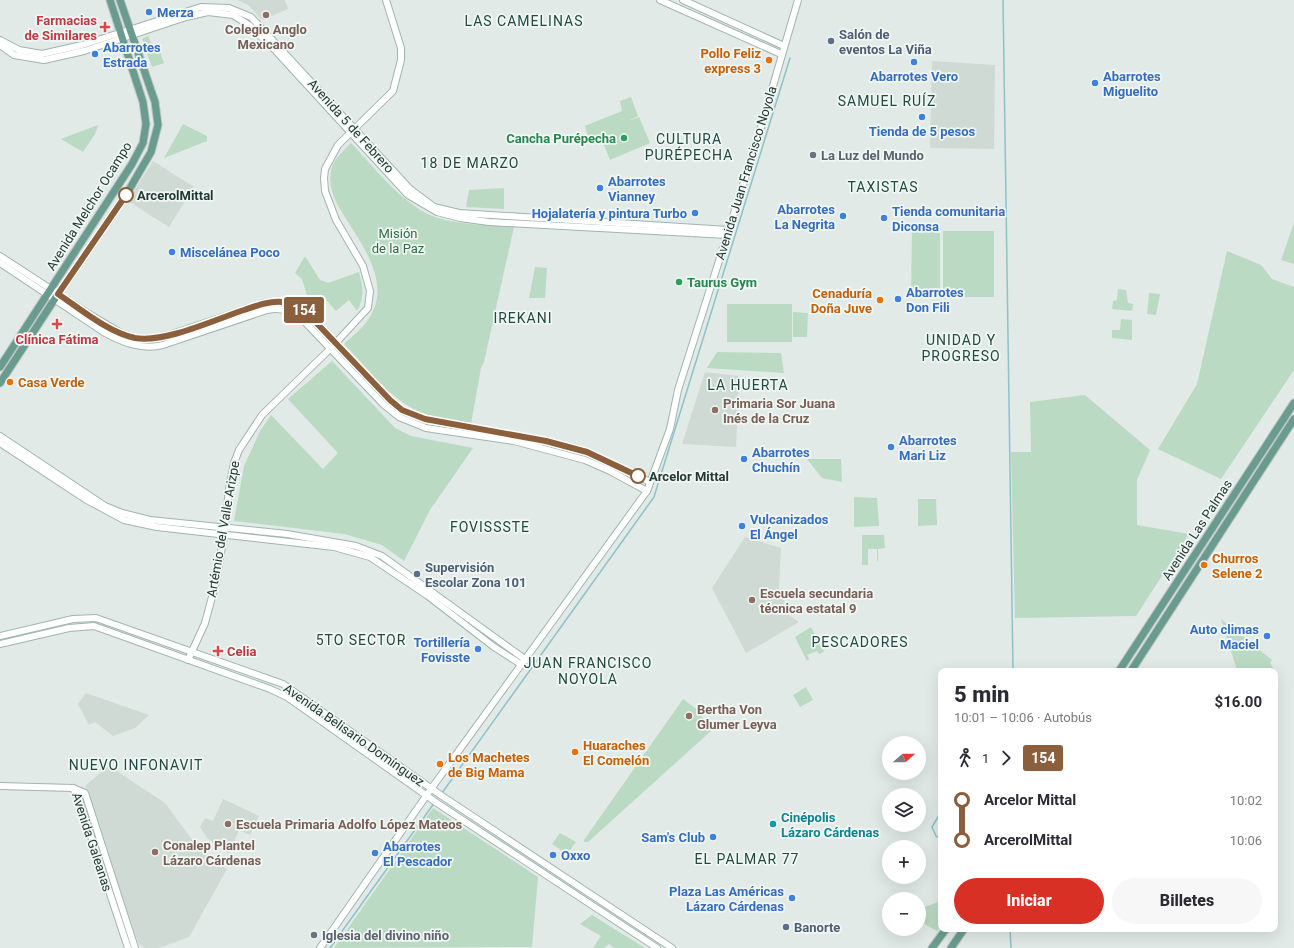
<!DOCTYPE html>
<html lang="es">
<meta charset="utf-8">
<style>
:root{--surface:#fff;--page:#f7f7f7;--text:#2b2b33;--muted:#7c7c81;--accent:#d93025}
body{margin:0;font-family:Roboto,sans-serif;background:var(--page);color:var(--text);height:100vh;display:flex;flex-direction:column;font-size:15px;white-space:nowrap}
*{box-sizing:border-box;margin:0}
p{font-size:13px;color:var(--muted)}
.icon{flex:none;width:22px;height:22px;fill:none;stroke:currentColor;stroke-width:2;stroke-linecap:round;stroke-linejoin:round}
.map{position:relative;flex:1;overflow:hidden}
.panel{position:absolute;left:938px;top:668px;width:340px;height:264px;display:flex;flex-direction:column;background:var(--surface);border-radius:8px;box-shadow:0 4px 16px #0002}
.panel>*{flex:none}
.badge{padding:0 8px;border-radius:3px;font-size:14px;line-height:26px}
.needle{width:26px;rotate:70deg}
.buttons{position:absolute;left:882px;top:736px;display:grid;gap:8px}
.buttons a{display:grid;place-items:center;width:44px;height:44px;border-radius:50%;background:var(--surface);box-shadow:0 4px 16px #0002;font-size:20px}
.map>.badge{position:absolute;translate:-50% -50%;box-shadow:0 0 0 2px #fff}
.legs{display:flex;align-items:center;gap:6px;height:44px;padding:0 16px;font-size:13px}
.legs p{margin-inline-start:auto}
.headline{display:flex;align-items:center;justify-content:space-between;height:68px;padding:0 16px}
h1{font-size:22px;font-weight:800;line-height:30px}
.button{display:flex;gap:8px;margin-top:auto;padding:8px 16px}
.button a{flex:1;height:46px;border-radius:24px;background:var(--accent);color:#fff;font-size:16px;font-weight:800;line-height:46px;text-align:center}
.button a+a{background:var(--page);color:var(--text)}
ul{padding:0 16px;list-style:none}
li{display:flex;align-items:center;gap:14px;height:40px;font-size:15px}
li i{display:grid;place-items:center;width:6px;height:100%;margin:0 5px;background:currentColor}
li i::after{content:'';width:10px;height:10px;margin:-5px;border:3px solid;border-radius:50%;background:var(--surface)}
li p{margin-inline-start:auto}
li:first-child i{background:linear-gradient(#0000 50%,currentColor 0)}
li:last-child i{background:linear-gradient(currentColor 50%,#0000 0)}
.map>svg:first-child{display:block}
</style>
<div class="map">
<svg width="1294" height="948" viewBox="0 0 1294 948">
<rect width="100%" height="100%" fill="#e1eae6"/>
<g fill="#cfdad5">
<path d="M237,0H285L288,9L262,20L248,5Z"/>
<path d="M932,61L995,65L994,149L930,148Z"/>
<path d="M153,161L194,187L169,227L128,201Z"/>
<path d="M705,372L739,376L736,447L682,444Z"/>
<path d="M745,537L781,548L779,588L786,590L783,611L799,622L746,653L712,588Z"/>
<path d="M86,693L149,715L135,728L113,736L95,722L89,725L78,704Z"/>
<path d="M109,766L165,803L196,845L211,859L227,869L189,937L159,948H145L138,943L85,786Z"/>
<path d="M223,799L259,816L250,835L239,830L229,854L207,838L200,827L205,818L213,821Z"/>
</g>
<g fill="#bbdac3">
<path d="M148,36L155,50L159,49L164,63L152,67L142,39Z"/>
<path d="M631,97L638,116L628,121L639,117L650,143L610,160L600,135L589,140L585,126L622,111L620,101Z"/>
<path d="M183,124L207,136V141L164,158Z"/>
<path d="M98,125L95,134L83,152L61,139Z"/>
<path d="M351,143C375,168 405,208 438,218C462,225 489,225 514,227L484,362L481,368L471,424C451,420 430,418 412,408C387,395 364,364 344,344C354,335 365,326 371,315C391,281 360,242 343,214C334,200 327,184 332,167C335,158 344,150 351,143Z"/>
<path d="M504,188V209L466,207L469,190Z"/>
<path d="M1294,223V264L1281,260Z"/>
<path d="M912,230L940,233V296L911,298Z"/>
<rect x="943" y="231" width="51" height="66"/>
<path d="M1227,251L1261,265L1272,279L1294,287V370L1221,479L1158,449L1197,384Z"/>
<path d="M305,256L320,280L328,283L359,272C363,287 365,297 357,311L349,300L336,311L323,296L310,305L302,279L295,273Z"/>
<path d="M535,267L547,268L545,298H529Z"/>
<path d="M1118,289L1126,290L1128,303L1133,304L1132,311L1112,309L1113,301L1117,300Z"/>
<path d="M1149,293L1160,294L1156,315L1147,314Z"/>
<rect x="727" y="304" width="65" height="38"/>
<path d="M793,312L808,313L807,337H793Z"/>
<path d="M1121,319L1132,320V340L1112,338V330H1120Z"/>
<path d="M717,352L781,353L784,373L707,368Z"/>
<path d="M332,361L395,428L411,436L473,448L430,510L404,561L382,545L344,534L234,521L244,466L260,431L271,415L323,469L338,453L288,399Z"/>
<path d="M1085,395L1150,450L1137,480V525L1189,534L1136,616L1015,618L1011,452H1031L1030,402Z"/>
<path d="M807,459H841L842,482L822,478Z"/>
<path d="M854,497L877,498L879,526L854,527Z"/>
<path d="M918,499H936L937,525L918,526Z"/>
<path d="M862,535H884L885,548L878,549V561H877V549H868V565H862Z"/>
<path d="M1221,619L1272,660L1270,663L1274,669L1268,671L1237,670Z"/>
<path d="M811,627L824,652L819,654L817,651L807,655L809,659L807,661L795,637Z"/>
<path d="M806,687L813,700L800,707L793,695Z"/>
<path d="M683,699L696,709L712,730L588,842H584V840Z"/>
<path d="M433,808L538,877L532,947L334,948Z"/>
<path d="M560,833L576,842L567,854L552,844Z"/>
<path d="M941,901V925L937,931L919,921V909Z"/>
<path d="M592,915L645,948H614L609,944L604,948H593L601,936L580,924Z"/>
</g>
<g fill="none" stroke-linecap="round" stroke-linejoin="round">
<g stroke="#8dc2cb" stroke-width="1.5">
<path d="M1003,0L1013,671"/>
<path d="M442,793L654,497L790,58"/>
<path d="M941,812L932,827L936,836L941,839"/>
<path d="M1010,929L1011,948"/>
<path d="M330,948L435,802"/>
</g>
<defs>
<g id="secondary">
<path d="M660,0L781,54"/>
<path d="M683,0L784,46"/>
<path d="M0,40L19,50L42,54L82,45L201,7L229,8L251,17L410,189L434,207L459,213L728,230"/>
<path d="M0,45L14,55L44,60L84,51L186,17L208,12L233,15L249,25L274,49L408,195L437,212L460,218L489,222L727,235"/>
<path d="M0,256L89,314L121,333L134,338L152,339L169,335L264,303L283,302L294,304L305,311L390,400L402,410L425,419L546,441L587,452L650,482"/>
<path d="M0,263L105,333C124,343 142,350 163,345L267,310C281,307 292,310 303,320L384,405L399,417L426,428L514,441L585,460L610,471L647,491"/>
<path d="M0,436L105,506L122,513L150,520L287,534L356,546L382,556L526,660"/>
<path d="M0,443L85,499L124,520L157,527L334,547L370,557L428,596L494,647L522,665"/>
<path d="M0,636L73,619L96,618L283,684L442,796L672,948"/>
<path d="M0,644L69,628L94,626L270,689L287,697L324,723L437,803L657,948"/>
<path d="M188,660L205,623L216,582L224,535L229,489L234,463L239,450L262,415L331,348L368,308L370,291L363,266L336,220L325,191L324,178L325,169L338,145L393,91L401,60V48L386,0"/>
<path d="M0,786L73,788L85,793L135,948"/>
<path d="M73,788L79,800L128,948"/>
<path d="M320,948L431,789L647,491L670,429L678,390L757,141L798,0"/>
</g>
<g id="primary">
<path d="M0,367L132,164L143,143L146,124L143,102L110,0"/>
<path d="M0,383L58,294L126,195L151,152L158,125L155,102L120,0"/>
<path d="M1119,671L1294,403"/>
<path d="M1131,671L1294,419"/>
<path d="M932,948L946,929"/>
<path d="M951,948L964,929"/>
</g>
</defs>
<use href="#secondary" stroke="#a1b5ae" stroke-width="8"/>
<use href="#primary" stroke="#bdc4c2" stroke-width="9"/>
<use href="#secondary" stroke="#fff" stroke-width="6"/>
<use href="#primary" stroke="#699c8f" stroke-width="7"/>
</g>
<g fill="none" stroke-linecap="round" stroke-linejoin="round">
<defs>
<path id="line-1" d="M126,195L58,294C79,308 109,333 135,338C165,343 214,320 244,310C256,306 268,301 282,302C291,303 297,307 305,311L390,400L402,410L425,419L546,441L587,452L638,476"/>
</defs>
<use href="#line-1" stroke="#fff" stroke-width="9"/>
<use href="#line-1" stroke="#8b5e3c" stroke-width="6"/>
</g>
<g fill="#3f7fe0" stroke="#f1f7f4" stroke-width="1.5">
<circle cx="149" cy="12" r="4"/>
<circle cx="95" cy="54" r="4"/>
<circle cx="914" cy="62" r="4"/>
<circle cx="1095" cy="83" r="4"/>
<circle cx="922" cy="117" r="4"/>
<circle cx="600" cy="188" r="4"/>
<circle cx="695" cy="213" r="4"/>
<circle cx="843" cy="216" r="4"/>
<circle cx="884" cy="218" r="4"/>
<circle cx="172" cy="252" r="4"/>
<circle cx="898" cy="299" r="4"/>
<circle cx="891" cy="447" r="4"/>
<circle cx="744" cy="459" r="4"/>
<circle cx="742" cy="526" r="4"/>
<circle cx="1267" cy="636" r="4"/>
<circle cx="478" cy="649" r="4"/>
<circle cx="713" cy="837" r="4"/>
<circle cx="375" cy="853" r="4"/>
<circle cx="553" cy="855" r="4"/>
<circle cx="792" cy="898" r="4"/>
</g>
<g fill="#8d6e63" stroke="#f1f7f4" stroke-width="1.5">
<circle cx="266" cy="15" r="4"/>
<circle cx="715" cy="410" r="4"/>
<circle cx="752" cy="600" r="4"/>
<circle cx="689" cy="716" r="4"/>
<circle cx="228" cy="824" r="4"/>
<circle cx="155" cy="852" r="4"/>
</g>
<g fill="#e0444e" stroke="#f1f7f4" stroke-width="1.5">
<path d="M103 21h4v4h4v4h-4v4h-4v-4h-4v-4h4z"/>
<path d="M55 318h4v4h4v4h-4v4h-4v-4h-4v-4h4z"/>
<path d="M216 645h4v4h4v4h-4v4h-4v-4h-4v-4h4z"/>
</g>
<g fill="#5c6f8a" stroke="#f1f7f4" stroke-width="1.5">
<circle cx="831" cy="41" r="4"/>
<circle cx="417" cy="574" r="4"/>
<circle cx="786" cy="927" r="4"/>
</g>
<g fill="#e8710a" stroke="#f1f7f4" stroke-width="1.5">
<circle cx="769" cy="60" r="4"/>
<circle cx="880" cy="300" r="4"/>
<circle cx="10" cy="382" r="4"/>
<circle cx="1204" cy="565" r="4"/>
<circle cx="575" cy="752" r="4"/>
<circle cx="440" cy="764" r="4"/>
</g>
<g fill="#2e9e5b" stroke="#f1f7f4" stroke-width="1.5">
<circle cx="624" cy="138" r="4"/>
<circle cx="679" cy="282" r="4"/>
</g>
<g fill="#6b7280" stroke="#f1f7f4" stroke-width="1.5">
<circle cx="813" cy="155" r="4"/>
<circle cx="314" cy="935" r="4"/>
</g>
<g fill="#fff" stroke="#8b5e3c" stroke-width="2">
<circle cx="126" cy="195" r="7"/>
<circle cx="638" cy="476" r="7"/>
</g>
<circle fill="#0f9aa8" stroke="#f1f7f4" stroke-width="1.5" cx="773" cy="824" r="4"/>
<g text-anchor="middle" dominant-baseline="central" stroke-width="3.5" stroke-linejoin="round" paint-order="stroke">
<g font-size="13" font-weight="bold" fill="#366cbe" stroke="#f1f7f4" text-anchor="start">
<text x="157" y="12">Merza</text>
<text x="103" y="47">Abarrotes<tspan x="103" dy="15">Estrada</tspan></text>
<text x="914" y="76" text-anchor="middle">Abarrotes Vero</text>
<text x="1103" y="76">Abarrotes<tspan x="1103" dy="15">Miguelito</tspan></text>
<text x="922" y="131" text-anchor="middle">Tienda de 5 pesos</text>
<text x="608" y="181">Abarrotes<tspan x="608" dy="15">Vianney</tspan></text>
<text x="835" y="209" text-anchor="end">Abarrotes<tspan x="835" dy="15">La Negrita</tspan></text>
<text x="892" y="211">Tienda comunitaria<tspan x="892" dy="15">Diconsa</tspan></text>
<text x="687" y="213" text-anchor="end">Hojalatería y pintura Turbo</text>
<text x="180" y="252">Miscelánea Poco</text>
<text x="906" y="292">Abarrotes<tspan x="906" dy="15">Don Fili</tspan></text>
<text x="899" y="440">Abarrotes<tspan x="899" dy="15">Mari Liz</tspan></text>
<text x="752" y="452">Abarrotes<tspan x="752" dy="15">Chuchín</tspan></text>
<text x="750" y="519">Vulcanizados<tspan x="750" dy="15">El Ángel</tspan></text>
<text x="1259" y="629" text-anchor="end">Auto climas<tspan x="1259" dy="15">Maciel</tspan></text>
<text x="470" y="642" text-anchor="end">Tortillería<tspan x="470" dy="15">Fovisste</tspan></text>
<text x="705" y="837" text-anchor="end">Sam's Club</text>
<text x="383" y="846">Abarrotes<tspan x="383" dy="15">El Pescador</tspan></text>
<text x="561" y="855">Oxxo</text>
<text x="784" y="891" text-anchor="end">Plaza Las Américas<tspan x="784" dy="15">Lázaro Cárdenas</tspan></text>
</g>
<g font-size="13" font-weight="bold" fill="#be3a42" stroke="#f1f7f4" text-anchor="end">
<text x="97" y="20">Farmacias<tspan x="97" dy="15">de Similares</tspan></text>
<text x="57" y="339" text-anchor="middle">Clínica Fátima</text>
<text x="227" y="651" text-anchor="start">Celia</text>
</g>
<g font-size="13" font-weight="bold" fill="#785e54" stroke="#f1f7f4" text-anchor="start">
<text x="266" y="29" text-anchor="middle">Colegio Anglo<tspan x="266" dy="15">Mexicano</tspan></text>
<text x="723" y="403">Primaria Sor Juana<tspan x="723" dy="15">Inés de la Cruz</tspan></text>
<text x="760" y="593">Escuela secundaria<tspan x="760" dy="15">técnica estatal 9</tspan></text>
<text x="697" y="709">Bertha Von<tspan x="697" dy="15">Glumer Leyva</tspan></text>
<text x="236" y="824">Escuela Primaria Adolfo López Mateos</text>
<text x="163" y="845">Conalep Plantel<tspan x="163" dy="15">Lázaro Cárdenas</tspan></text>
</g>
<g font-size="13" font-weight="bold" fill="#4e5e75" stroke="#f1f7f4" text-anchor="start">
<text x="839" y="34">Salón de<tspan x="839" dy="15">eventos La Viña</tspan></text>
<text x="425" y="567">Supervisión<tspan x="425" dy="15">Escolar Zona 101</tspan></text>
<text x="794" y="927">Banorte</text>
</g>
<g font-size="13" font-weight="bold" fill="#c56008" stroke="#f1f7f4" text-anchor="start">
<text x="761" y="53" text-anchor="end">Pollo Feliz<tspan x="761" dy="15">express 3</tspan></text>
<text x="872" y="293" text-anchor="end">Cenaduría<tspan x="872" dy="15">Doña Juve</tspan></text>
<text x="18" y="382">Casa Verde</text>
<text x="1212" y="558">Churros<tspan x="1212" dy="15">Selene 2</tspan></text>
<text x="583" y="745">Huaraches<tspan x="583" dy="15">El Comelón</tspan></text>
<text x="448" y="757">Los Machetes<tspan x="448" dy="15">de Big Mama</tspan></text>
</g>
<g font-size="13" fill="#233933" stroke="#f1f7f4">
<text transform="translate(351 126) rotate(48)">Avenida 5 de Febrero</text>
<text transform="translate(746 173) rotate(-73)">Avenida Juan Francisco Noyola</text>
<text transform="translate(89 206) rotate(-58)">Avenida Melchor Ocampo</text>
<text transform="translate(223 529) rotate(-80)">Artémio del Valle Arizpe</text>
<text transform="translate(1197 530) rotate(-57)">Avenida Las Palmas</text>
<text transform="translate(354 735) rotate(35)">Avenida Belisario Domínguez</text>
<text transform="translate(92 842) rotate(72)">Avenida Galeanas</text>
</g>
<g font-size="13" font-weight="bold" fill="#27864d" stroke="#f1f7f4" text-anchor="end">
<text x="616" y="138">Cancha Purépecha</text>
<text x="687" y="282" text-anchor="start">Taurus Gym</text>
</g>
<g font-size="13" font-weight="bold" fill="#5b616d" stroke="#f1f7f4" text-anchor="start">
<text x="821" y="155">La Luz del Mundo</text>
<text x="322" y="935">Iglesia del divino niño</text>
</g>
<g font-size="13" font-weight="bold" fill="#233933" stroke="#f1f7f4" text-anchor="start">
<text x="137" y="195">ArcerolMittal</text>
<text x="649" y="476">Arcelor Mittal</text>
</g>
<g font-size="13" fill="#306d47" stroke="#f1f7f4">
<text x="398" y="233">Misión<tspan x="398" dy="15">de la Paz</tspan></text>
</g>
<g font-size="13" font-weight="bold" fill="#0d838f" stroke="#f1f7f4" text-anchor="start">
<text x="781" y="817">Cinépolis<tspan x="781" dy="15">Lázaro Cárdenas</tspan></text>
</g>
<g font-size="14" letter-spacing="1" fill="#204a3f" stroke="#f1f7f4">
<text x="524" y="21">LAS CAMELINAS</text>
<text x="887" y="101">SAMUEL RUÍZ</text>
<text x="689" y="139">CULTURA<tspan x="689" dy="16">PURÉPECHA</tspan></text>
<text x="470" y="163">18 DE MARZO</text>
<text x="883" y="187">TAXISTAS</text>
<text x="523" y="318">IREKANI</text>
<text x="961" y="340">UNIDAD Y<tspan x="961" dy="16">PROGRESO</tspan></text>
<text x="748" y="385">LA HUERTA</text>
<text x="490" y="527">FOVISSSTE</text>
<text x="361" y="640">5TO SECTOR</text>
<text x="860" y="642">PESCADORES</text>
<text x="588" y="663">JUAN FRANCISCO<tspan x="588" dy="16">NOYOLA</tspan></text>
<text x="136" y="765">NUEVO INFONAVIT</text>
<text x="747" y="859">EL PALMAR 77</text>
</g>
</g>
</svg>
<div class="buttons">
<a><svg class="needle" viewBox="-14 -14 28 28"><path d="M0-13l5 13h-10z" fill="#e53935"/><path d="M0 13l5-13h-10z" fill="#7c7c81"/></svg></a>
<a><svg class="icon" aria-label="layers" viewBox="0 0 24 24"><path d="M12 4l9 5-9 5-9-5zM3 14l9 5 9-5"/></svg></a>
<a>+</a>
<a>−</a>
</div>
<b class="badge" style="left:304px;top:310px;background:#8b5e3c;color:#fff">154</b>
<section class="panel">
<div class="headline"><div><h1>5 min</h1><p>10:01 – 10:06 · Autobús</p></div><b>$16.00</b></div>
<div class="legs"><svg class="icon" aria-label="walk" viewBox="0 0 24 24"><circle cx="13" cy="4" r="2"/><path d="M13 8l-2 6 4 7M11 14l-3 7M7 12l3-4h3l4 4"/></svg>1<svg class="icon" aria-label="forward" viewBox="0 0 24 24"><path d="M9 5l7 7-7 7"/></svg><b class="badge" style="background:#8b5e3c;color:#fff">154</b></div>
<ul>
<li><i style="color:#8b5e3c"></i><b>Arcelor Mittal</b><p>10:02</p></li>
<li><i style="color:#8b5e3c"></i><b>ArcerolMittal</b><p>10:06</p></li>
</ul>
<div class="button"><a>Iniciar</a><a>Billetes</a></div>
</section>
</div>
